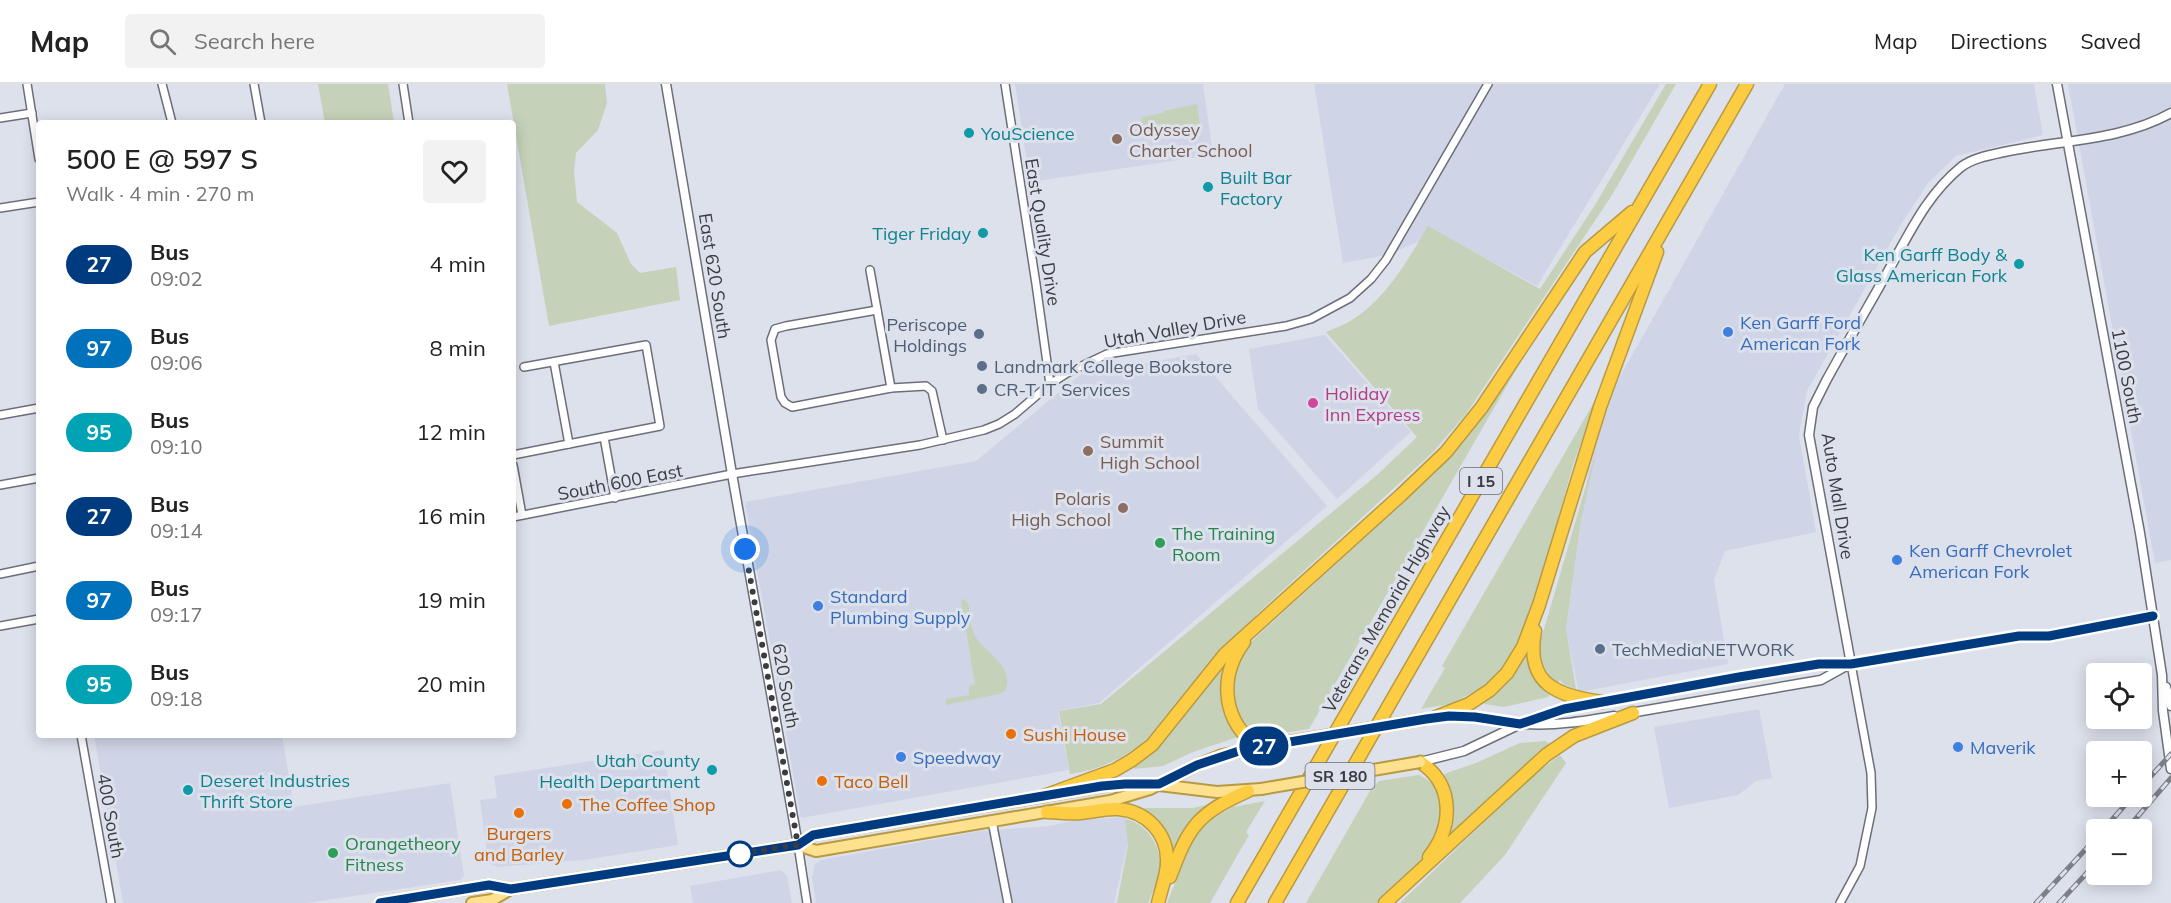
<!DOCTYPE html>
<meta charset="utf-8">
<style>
:root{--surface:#fff;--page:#f2f2f2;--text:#222;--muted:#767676;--line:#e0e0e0}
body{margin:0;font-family:Mulish,sans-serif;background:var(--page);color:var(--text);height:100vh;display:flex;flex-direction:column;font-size:22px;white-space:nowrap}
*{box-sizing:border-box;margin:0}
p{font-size:20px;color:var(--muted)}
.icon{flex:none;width:33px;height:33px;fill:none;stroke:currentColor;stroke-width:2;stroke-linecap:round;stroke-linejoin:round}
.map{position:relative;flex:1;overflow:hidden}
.drawer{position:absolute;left:36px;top:36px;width:480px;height:618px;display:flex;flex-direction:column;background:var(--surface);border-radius:6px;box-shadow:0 3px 15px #0003}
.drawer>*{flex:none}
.badge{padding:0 12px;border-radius:20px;font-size:21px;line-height:39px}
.tools{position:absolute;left:2086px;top:579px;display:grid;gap:12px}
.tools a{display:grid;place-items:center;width:66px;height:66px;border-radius:6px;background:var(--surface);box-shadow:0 3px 15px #0003;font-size:30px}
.you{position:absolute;width:30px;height:30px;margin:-15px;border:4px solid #fff;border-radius:50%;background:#1a73e8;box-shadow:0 0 0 9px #1a73e833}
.map>.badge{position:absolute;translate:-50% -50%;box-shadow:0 0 0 3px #fff}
.round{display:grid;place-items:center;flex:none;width:63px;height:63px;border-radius:6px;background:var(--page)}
.head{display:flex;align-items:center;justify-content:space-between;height:102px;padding:0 30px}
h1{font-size:28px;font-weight:600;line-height:45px}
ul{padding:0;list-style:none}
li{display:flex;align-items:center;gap:18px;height:84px;padding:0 30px}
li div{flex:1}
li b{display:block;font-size:22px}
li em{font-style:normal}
li .badge{min-width:66px;font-weight:700;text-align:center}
header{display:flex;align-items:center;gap:36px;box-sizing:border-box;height:84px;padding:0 30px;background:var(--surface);border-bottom:2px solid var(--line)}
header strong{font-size:28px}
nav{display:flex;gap:33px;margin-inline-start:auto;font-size:21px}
.search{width:420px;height:54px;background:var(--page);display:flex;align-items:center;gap:15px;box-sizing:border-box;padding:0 21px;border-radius:6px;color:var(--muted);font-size:22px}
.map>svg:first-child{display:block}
</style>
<header>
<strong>Map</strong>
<div class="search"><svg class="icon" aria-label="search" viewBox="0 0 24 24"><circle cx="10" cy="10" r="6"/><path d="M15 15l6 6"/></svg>Search here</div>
<nav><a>Map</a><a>Directions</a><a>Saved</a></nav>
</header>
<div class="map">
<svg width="2171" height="819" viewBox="0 0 2171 819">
<rect width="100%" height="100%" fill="#dde1ec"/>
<g fill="#cfd5e7">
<path d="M1015,0H1203L1213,71L1030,98Z"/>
<path d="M1314,0H1660L1537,202L1439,149L1387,171L1343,179Z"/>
<path d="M1785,0H2034L2043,51L1956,72L1928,99L1900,142L1807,307L1799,351L1816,448L1725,467L1714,496L1728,580L1579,608L1566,547L1595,337Z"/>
<path d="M2068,0H2171V476L2155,479Z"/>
<path d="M1325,251L1411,348L1337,415L1258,325L1249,265Z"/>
<path d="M1196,270L1327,422L1099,619L1058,627L1069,686L801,734L745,418L976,377L1080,291Z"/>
<path d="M1759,625L1772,694L1756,697L1738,711L1669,724L1654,643Z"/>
<path d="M94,651H282L292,711L278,714L280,725L450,699L464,792L460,796L307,819H123Z"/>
<path d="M664,666L678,761L584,776L498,783L490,780L488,777L480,716L497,714L494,692Z"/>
<path d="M1126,733L1129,754L1114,819H816L812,793L815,780L821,776L981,747L1050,742L1076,736Z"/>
<path d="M781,786L787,792L792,819H693L690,802Z"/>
</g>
<g fill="#c5d1b8">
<path d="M318,0H388L394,39H325Z"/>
<path d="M507,0H605L607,19L598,46L576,69L574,87L577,118L617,149L631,180L640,189L676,183L680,216L549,242Z"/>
<path d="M1666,0H1676L1612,111L1466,330L1433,368L1256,531V534L1219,570L1217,568L1147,655C1124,674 1100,686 1070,690L1059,627L1101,620L1377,391L1417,353L1326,248C1335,244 1344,241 1352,236C1386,215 1408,176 1428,142L1540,205L1595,121Z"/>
<path d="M1197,20L1200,40L1144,48L1141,33L1164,29V27Z"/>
<path d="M1520,279L1309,645L1262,652L1256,651L1248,643L1245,645C1225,614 1230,583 1253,556L1434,390C1467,356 1493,318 1520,279Z"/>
<path d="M1597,313L1573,381L1533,524L1514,573L1479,610L1476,607L1450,620L1421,625L1445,584L1442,582Z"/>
<path d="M1597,364L1581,437L1566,545L1576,605L1563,600L1560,596L1557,600C1545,587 1540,577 1540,559Z"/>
<path d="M963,515L968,519C970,528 970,539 973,548C981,568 1017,581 1005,607L999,610L946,621V615L969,611V602L975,600L961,516Z"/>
<path d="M1528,571L1551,609L1548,613L1504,623L1485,620L1484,619L1510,595L1526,572Z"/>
<path d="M1225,579L1222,614L1226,629L1238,653L1193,668L1163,682L1134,685L1133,683L1164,658Z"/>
<path d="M1545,657L1550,660L1446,757C1457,736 1452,712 1444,690L1476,679L1520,659Z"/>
<path d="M1560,671L1566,679L1505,771L1462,817L1460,819H1400L1529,695Z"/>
<path d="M1419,691L1431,698L1435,696C1455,759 1417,780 1377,819H1306L1370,707L1379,697Z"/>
<path d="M1265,717L1246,748L1249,751L1210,819H1167L1195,749L1214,730L1217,732L1233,723Z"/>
<path d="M1206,721L1208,722L1190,739L1174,767L1165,747L1143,724H1193Z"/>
<path d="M1125,735C1146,739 1161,761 1160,782C1160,794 1153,807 1148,819H1117L1128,761Z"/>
</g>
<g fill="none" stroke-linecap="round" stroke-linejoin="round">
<defs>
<g id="minor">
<path d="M27,0L39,75"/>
<path d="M162,0L172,39"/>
<path d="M254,0L261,39"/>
<path d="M403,0L409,39"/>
<path d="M1005,0L1036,200L1050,300"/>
<path d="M0,34L32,29"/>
<path d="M0,124L39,118"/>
<path d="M870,186L891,304"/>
<path d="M877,226L786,242L775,245L771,256L781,313L785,319L792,323L891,304L926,302L932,307L943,356"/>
<path d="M554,278L569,360"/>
<path d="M524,283L646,261L660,342L604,353L615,414"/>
<path d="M0,331L39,324"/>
<path d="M513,371L604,353"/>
<path d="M513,381L522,431"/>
<path d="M0,401L39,394"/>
<path d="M513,433L732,390L920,361L984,346L999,340L1015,330L1050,300L1067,289L1107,270L1286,242L1311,235L1350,214L1371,195L1386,176L1488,0"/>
<path d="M0,490L39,482"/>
<path d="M0,542L39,535"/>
<path d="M81,651L111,819"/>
<path d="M992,737L1008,819"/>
<path d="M798,761L807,819"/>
<path d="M1840,819L1860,782L1872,724L1871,689L1851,580"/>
</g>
<g id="tertiary">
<path d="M666,0L732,390L798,761"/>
<path d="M2057,0L2140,449L2162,591L2163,627L2171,685"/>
<path d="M1851,580L1809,351L1813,323L1826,297C1847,259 1869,221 1891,182C1911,146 1928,110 1961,83C1973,74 1990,71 2004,68C2059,56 2121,57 2171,29"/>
<path d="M2166,603L2171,622"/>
<path d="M1630,629L1821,596L1848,581"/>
<path d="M1446,632C1473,631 1498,638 1525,640C1556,642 1585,637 1614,632"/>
<path d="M1420,678L1464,667L1533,634L1570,623L1819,580H1851L2019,552H2049L2153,532"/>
</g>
<g id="primary">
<path d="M798,761L816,767L1110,717L1150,705L1197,681L1222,671L1288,658"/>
<path d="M380,819L489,801L511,805L798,761L813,751L1110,701H1159L1217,708L1261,705"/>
<path d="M472,819L492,816L511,805"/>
</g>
<g id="motorway">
<path d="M1535,547C1525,601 1558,612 1602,618"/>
<path d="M1244,558C1218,593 1222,638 1259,663"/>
<path d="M1436,633L1469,620L1490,606L1507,589L1523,563L1539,521L1600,323L1657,168"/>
<path d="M1420,678C1455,701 1453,743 1429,773"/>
<path d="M1044,712L1115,686L1132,676L1152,661L1225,570L1401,411L1446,368L1482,323L1585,168L1632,128"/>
<path d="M1047,728C1058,728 1070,730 1080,729C1093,728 1105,724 1118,725C1146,727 1168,749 1167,778C1167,791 1161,806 1158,819"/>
<path d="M1170,793C1189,742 1197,730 1248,707"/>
<path d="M1237,819L1710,0"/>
<path d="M1275,819L1747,0"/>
<path d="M1385,819L1546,671L1574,652L1633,629"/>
</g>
</defs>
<use href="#minor" stroke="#6c6f79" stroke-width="10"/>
<use href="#tertiary" stroke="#6c6f79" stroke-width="11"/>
<use href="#primary" stroke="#b89a42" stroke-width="14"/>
<use href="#motorway" stroke="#b89a42" stroke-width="15"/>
<use href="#minor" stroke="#fff" stroke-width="7"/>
<use href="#tertiary" stroke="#fff" stroke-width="8"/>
<use href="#primary" stroke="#fde18e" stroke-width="10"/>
<use href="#motorway" stroke="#fccd43" stroke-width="12"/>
<defs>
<g id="rail">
<path d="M2142,702L2171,670"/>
<path d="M2103,746L2133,712"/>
<path d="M2126,746L2171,694"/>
<path d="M2036,819L2097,753"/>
<path d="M2059,819L2097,778"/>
</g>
</defs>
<use href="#rail" stroke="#7d8087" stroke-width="5"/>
<use href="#rail" stroke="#dde1ec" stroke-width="3" stroke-dasharray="9" stroke-linecap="butt"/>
<defs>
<g id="primary-bridge">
<path d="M1288,658L1426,635"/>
<path d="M1261,705L1420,678"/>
</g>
</defs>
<use href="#primary-bridge" stroke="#b89a42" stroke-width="14" stroke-linecap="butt"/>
<use href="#primary-bridge" stroke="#fde18e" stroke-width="10"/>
</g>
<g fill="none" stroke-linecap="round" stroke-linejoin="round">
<defs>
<path id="line" d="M380,819L489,801L511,805L798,761L813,751L1102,702L1125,700H1159L1197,681L1242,666L1426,635L1449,632L1475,633L1520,640L1564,625L1739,593L1819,580H1851L2019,552H2049L2153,532"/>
</defs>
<use href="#line" stroke="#fff" stroke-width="14"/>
<use href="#line" stroke="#003b80" stroke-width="9"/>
<path stroke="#3a3c40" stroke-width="6" stroke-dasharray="0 10.8" d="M740,770H736L798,761L745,465"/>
</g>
<g fill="#0f9aa8" stroke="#dde1ec" stroke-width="2">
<circle cx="969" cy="49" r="6"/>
<circle cx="1208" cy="103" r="6"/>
<circle cx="983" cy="149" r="6"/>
<circle cx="2019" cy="180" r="6"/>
<circle cx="712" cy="686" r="6"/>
<circle cx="188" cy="706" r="6"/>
</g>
<g fill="#8d6e63" stroke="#dde1ec" stroke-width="2">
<circle cx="1117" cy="55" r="6"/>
<circle cx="1088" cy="367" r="6"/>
<circle cx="1123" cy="424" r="6"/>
</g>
<g fill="#3f7fe0" stroke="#dde1ec" stroke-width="2">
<circle cx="1728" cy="248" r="6"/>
<circle cx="1897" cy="476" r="6"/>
<circle cx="818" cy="522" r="6"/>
<circle cx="1958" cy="663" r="6"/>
<circle cx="901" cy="673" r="6"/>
</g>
<g fill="#5c6f8a" stroke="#dde1ec" stroke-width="2">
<circle cx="979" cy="250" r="6"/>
<circle cx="982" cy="282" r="6"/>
<circle cx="982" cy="305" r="6"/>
<circle cx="1600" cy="565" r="6"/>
</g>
<circle fill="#d1479c" stroke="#dde1ec" stroke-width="2" cx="1313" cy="319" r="6"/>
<g fill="#2e9e5b" stroke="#dde1ec" stroke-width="2">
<circle cx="1160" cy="459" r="6"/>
<circle cx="333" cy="769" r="6"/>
</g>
<g fill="#e8710a" stroke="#dde1ec" stroke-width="2">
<circle cx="1011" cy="650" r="6"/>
<circle cx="822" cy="697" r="6"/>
<circle cx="567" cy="720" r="6"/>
<circle cx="519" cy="729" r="6"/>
</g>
<circle fill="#fff" stroke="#003b80" stroke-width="3" cx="740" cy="770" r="12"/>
<g text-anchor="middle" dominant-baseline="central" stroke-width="6" stroke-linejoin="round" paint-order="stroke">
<g fill="#dde1ec" stroke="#6b6e74" stroke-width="1.5">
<rect x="1460" y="384" width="42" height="26" rx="4.5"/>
<rect x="1305.5" y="679" width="69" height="26" rx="4.5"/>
</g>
<g font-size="16" font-weight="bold" fill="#3a3c40">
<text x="1481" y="397">I 15</text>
<text x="1340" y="692">SR 180</text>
</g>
<g font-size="18" fill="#785e54" stroke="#dde1ec" text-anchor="start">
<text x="1129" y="45">Odyssey<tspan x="1129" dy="21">Charter School</tspan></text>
<text x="1100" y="357">Summit<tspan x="1100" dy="21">High School</tspan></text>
<text x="1111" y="414" text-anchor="end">Polaris<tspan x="1111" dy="21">High School</tspan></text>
</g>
<g font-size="18" fill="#0d838f" stroke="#dde1ec" text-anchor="start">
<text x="981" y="49">YouScience</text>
<text x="1220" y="93">Built Bar<tspan x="1220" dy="21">Factory</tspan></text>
<text x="971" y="149" text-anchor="end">Tiger Friday</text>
<text x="2007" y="170" text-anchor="end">Ken Garff Body &amp;<tspan x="2007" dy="21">Glass American Fork</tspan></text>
<text x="700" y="676" text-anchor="end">Utah County<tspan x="700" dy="21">Health Department</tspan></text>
<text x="200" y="696">Deseret Industries<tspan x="200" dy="21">Thrift Store</tspan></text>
</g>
<g font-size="18" fill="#3a3c40" stroke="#dde1ec">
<text transform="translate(1043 148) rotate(81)">East Quality Drive</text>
<text transform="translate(715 192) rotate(81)">East 620 South</text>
<text transform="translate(1175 245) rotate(-10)">Utah Valley Drive</text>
<text transform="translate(2127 292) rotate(79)">1100 South</text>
<text transform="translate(620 398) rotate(-11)">South 600 East</text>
<text transform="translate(1838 412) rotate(81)">Auto Mall Drive</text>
<text transform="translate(1386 525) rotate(-60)">Veterans Memorial Highway</text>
<text transform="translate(786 602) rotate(80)">620 South</text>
<text transform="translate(111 732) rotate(80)">400 South</text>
</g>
<g font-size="18" fill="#366cbe" stroke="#dde1ec" text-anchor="start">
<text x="1740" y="238">Ken Garff Ford<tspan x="1740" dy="21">American Fork</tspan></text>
<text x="1909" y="466">Ken Garff Chevrolet<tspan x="1909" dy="21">American Fork</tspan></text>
<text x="830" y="512">Standard<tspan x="830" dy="21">Plumbing Supply</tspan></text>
<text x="1970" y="663">Maverik</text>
<text x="913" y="673">Speedway</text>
</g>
<g font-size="18" fill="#4e5e75" stroke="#dde1ec" text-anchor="start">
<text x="967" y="240" text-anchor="end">Periscope<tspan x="967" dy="21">Holdings</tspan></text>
<text x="994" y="282">Landmark College Bookstore</text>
<text x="994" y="305">CR-T IT Services</text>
<text x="1612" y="565">TechMediaNETWORK</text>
</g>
<g font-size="18" fill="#b23c85" stroke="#dde1ec" text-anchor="start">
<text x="1325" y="309">Holiday<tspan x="1325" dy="21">Inn Express</tspan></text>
</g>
<g font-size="18" fill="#27864d" stroke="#dde1ec" text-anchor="start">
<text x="1172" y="449">The Training<tspan x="1172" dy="21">Room</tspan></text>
<text x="345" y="759">Orangetheory<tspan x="345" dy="21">Fitness</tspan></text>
</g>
<g font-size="18" fill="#c56008" stroke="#dde1ec" text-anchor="start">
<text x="1023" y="650">Sushi House</text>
<text x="834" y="697">Taco Bell</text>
<text x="579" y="720">The Coffee Shop</text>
<text x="519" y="749" text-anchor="middle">Burgers<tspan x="519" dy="21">and Barley</tspan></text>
</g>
</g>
</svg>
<div class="tools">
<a><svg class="icon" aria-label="locate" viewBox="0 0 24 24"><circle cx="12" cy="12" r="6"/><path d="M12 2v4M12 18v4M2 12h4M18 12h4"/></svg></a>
<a>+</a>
<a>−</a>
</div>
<div class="you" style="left:745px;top:465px"></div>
<b class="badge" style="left:1264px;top:662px;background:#003b80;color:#fff">27</b>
<section class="drawer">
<div class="head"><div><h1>500 E @ 597 S</h1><p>Walk · 4 min · 270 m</p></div><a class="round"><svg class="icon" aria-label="heart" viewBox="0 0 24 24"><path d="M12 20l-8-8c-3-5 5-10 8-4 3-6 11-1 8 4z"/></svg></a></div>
<ul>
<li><span class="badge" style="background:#003b80;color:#fff">27</span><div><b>Bus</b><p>09:02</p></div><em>4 min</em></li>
<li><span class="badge" style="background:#0072bc;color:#fff">97</span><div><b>Bus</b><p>09:06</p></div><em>8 min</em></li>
<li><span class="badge" style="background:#00a3b4;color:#fff">95</span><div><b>Bus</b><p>09:10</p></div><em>12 min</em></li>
<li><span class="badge" style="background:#003b80;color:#fff">27</span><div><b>Bus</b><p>09:14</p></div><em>16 min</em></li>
<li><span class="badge" style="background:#0072bc;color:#fff">97</span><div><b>Bus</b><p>09:17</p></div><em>19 min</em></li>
<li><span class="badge" style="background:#00a3b4;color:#fff">95</span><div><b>Bus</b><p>09:18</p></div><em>20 min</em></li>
</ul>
</section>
</div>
